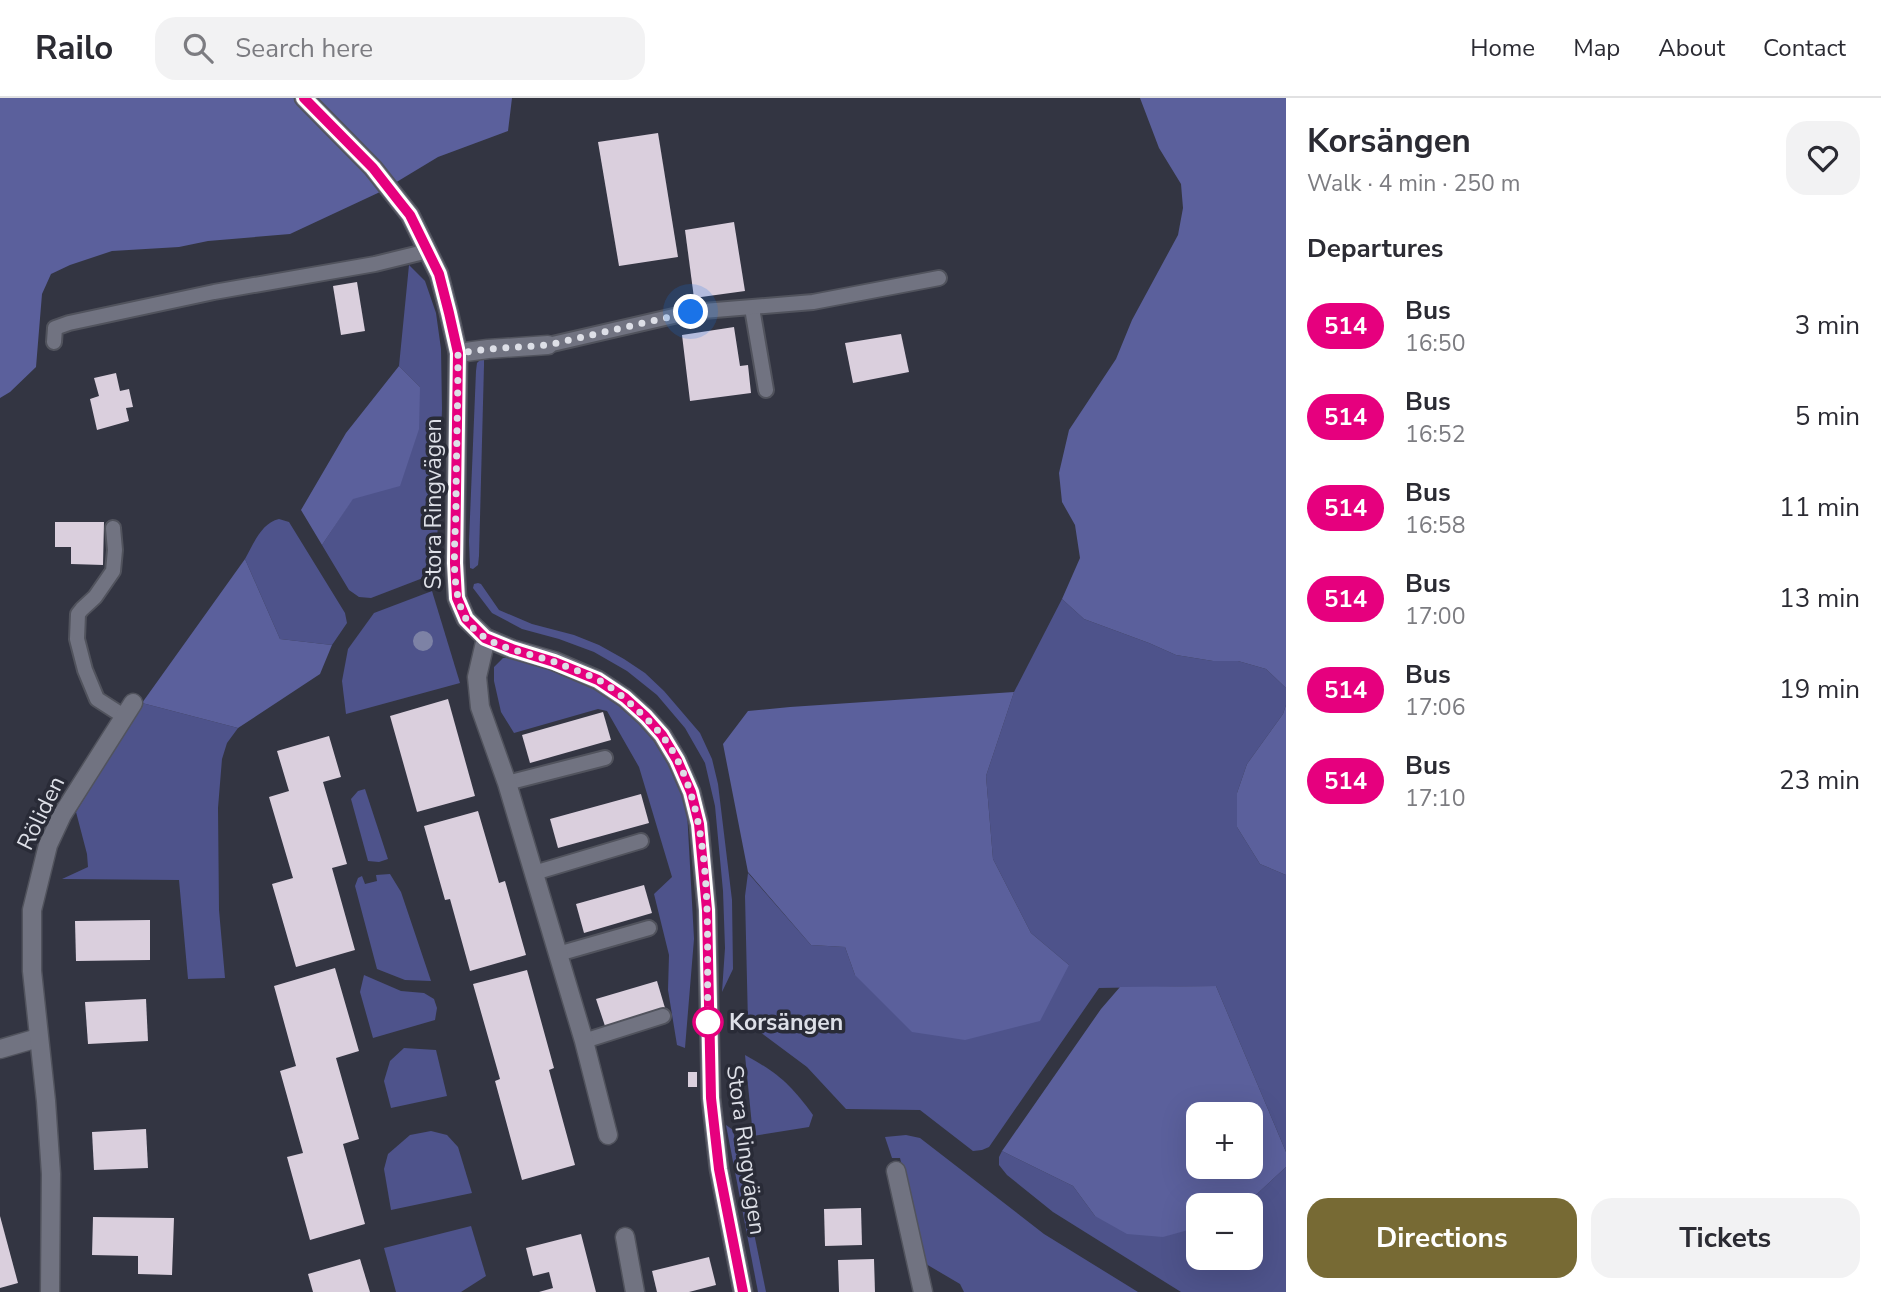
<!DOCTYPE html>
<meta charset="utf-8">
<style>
:root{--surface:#fff;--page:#f2f2f3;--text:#2b2b33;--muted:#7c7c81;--line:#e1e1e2;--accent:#776a34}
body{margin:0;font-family:"Nunito Sans",sans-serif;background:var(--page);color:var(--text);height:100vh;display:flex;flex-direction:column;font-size:26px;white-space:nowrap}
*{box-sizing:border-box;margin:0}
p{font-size:23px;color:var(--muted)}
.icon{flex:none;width:38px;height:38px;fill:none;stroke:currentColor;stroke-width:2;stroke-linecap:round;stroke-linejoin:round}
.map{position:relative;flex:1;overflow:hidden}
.side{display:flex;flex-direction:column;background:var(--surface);width:595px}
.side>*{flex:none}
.badge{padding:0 14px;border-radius:23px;font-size:24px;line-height:46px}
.controls{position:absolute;left:1186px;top:1004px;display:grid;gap:14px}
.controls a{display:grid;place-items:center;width:77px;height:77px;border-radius:14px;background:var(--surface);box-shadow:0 7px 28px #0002;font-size:35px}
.you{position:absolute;width:35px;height:35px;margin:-18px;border:5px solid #fff;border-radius:50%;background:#1a73e8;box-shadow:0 0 0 10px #1a73e833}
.map>.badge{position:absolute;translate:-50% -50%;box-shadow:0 0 0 4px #fff}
h2{padding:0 21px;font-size:26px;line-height:63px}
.round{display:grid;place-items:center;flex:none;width:74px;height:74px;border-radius:21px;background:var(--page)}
.overview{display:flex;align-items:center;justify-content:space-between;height:119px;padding:0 21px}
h1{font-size:33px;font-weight:700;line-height:52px}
.action{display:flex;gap:14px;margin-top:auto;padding:14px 21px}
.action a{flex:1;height:80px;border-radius:21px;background:var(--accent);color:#fff;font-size:28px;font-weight:700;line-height:80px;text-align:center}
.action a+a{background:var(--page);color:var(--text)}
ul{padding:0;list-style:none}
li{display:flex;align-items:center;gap:21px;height:91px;padding:0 21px}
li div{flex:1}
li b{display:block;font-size:26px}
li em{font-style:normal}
li .badge{min-width:77px;font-weight:700;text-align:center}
header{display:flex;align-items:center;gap:42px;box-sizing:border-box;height:98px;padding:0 35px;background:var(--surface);border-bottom:2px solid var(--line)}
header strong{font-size:33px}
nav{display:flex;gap:38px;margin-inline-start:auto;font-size:24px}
.search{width:490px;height:63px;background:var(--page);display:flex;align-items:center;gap:18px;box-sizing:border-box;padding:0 24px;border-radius:21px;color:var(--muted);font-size:26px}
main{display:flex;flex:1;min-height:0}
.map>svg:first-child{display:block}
</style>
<header>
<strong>Railo</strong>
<div class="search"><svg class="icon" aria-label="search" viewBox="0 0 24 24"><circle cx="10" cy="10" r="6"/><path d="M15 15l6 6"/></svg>Search here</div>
<nav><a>Home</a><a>Map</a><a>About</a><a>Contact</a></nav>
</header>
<main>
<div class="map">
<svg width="1286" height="1194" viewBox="0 0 1286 1194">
<rect width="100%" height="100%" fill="#333542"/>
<g fill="#4e538b">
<path d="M409,167L425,183L436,215L441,251L442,311L436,475L371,500L359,499L349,492L322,447L353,400L420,289L399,268Z"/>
<path d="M482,260L484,261V267L479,458L478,467L473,471L470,470L469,443L476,273L477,265Z"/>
<path d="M279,421L289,424L345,515L347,525L332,547L280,541L245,461C253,447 261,425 279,421Z"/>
<path d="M478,485L481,486L499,512L532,526L574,537L599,547L624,561L645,575L664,593L700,635L712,661L718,686L732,802L733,871L722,894L725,850L723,793L715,708L705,665L685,630L657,597L627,573L594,554L559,541L522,531L492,515L473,490L474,486Z"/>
<path d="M432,493L460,585L346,616L342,583L348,551L374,515Z"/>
<path d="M1062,501L1084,521L1149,545L1176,557L1213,563H1238L1266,571L1286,590V607L1283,616L1247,666L1237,695V729L1260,766L1286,777V1054L1216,888L1099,890L989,1049L982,1052L973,1053L920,1012L846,1011L807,969L748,925L745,798L748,775L811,847L845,849L855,877L1069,867L1031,835L993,761L986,678L1014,594Z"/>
<path d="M503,560H516L550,570L607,596L643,629L671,662L687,713L694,841L685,950L677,947L668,892L669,857L654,796L672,779L639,669L607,613L598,611L514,635L501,614L494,583V569Z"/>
<path d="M142,605L238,630L227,645L222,661L218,710L219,812L225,880L188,881L179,782L62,781L88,769L87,756L76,714Z"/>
<path d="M365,691L388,761L379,764L368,763L351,701L358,693Z"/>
<path d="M390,776L401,794L431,883L405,882L377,871L355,788L358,780L362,778L365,786L377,783L376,777Z"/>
<path d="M364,877L401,893L424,895L434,901L437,910L435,922L373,940L360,894Z"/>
<path d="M404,950L436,952L447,998L391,1010L384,983L390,963Z"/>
<path d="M745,957C778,975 791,987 813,1017L809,1029L753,1038Z"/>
<path d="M726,1027L733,1032L766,1194H758Z"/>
<path d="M431,1033L447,1037L458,1049L472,1095L391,1112L384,1071L388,1056L410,1037Z"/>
<path d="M906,1037L920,1040L1044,1136L1138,1194H964L960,1186L926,1166L900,1060H892L885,1039Z"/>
<path d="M1002,1053L1073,1088L1095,1118L1193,1130L1199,1129V1160H1251V1108H1244L1286,1069V1194H1181L1053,1114L1007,1077L999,1067V1059Z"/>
<path d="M471,1128L486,1178L461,1194H396L384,1150Z"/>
</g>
<g fill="#5b609c" fill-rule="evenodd">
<path d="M0,0H512L508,33L438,59L380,94L290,136L208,143L179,149L112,153L70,167L51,176L42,196L36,269L10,294L0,300Z"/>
<path d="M1140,0H1286V590L1266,571L1238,563H1213L1176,557L1149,545L1084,521L1062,501L1080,460L1075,427L1062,404L1059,375L1069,332L1116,261L1132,222L1178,137L1183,110L1181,86L1159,50Z"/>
<path d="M399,268L420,289L419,331L400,388L353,401L322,447L301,412L346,335Z"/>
<path d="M245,461L280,541L332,547L320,576L238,630L142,605Z"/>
<path d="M1014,594L986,678L993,761L1031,835L1069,867L1040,923L965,942L912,934L855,877L845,849L811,847L748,774L723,646L748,613L790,609Z"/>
<path d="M1286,607V777L1260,766L1237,729V695L1247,666L1283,616Z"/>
<path d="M1216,888L1286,1054V1069L1244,1108H1199V1129L1163,1139L1127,1136L1095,1118L1073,1088L1002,1053L1101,911L1120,889ZM1199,1017H1251V1069H1199Z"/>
</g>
<g fill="#dacfdd">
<path d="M658,35L678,159L619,168L598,44Z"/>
<path d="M734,124L745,193L694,200L685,132Z"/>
<path d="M357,184L365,233L341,237L333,188Z"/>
<path d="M734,229L740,268L748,267L751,295L690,303L682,237Z"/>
<path d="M901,236L909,274L853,285L845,245Z"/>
<path d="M116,275L120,293L129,291L133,309L126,310L129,323L97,332L90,301L99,298L94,280Z"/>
<path d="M55,424H104L103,467L71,466V449H55Z"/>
<path d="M448,601L475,698L417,714L390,618Z"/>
<path d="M603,614L611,642L530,665L522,637Z"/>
<path d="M329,638L341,679L323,684L347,766L332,770L355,852L296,869L272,786L293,780L269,699L289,693L277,653Z"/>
<path d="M641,696L649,725L558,750L550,721Z"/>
<path d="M478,713L499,785L505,783L526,857L470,873L450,801L445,802L424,728Z"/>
<path d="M644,787L652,815L584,835L576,806Z"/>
<path d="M150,822V862L76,863L75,823Z"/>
<path d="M335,870L359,953L336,960L359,1041L343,1046L365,1126L310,1142L287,1059L303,1055L280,973L296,968L274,888Z"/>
<path d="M527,872L554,970L549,972L575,1067L522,1082L495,983L500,981L473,886Z"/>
<path d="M657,883L665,910L605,928L596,901Z"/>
<path d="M146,901L148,943L88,946L85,904Z"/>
<rect x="688" y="974" width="9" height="15"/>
<path d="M146,1031L148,1070L94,1072L92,1034Z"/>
<path d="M861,1110L862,1147L825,1148L824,1111Z"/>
<path d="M0,1118L18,1185L0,1190Z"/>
<path d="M93,1119L174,1120L172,1177L138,1176V1158L92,1157Z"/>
<path d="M581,1136L596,1194H539L553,1190L549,1174L533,1178L526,1150Z"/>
<path d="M709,1159L716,1187L689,1194H657L652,1173Z"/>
<path d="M360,1161L370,1194H313L308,1176Z"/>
<path d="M874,1161L875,1194H839L838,1162Z"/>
</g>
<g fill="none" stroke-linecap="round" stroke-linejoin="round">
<defs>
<g id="lane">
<path d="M752,210L766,292"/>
<path d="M54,244L55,230L69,225L214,194L375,166L428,153"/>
<path d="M548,247L691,214L813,204L939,180"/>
<path d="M113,430L115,452L113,473L95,499L82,511L78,516L77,541L85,572L97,601L125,619"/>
<path d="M507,685L605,660"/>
<path d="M534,775L641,743"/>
<path d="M558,856L649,830"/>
<path d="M584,943L663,918"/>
</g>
<g id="street">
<path d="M304,0L373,70L410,117L439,176L449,215L458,255L455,465L457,500L466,521L486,540L512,551L554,563L598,582L625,600L646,619L662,637L677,662L691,694L699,726L707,812L711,1000L719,1071L743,1194"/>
<path d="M458,255L488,251L548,247"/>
<path d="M486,540L477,579L480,609L507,685L558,856L584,943L608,1037"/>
<path d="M0,951L38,940"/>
<path d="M896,1073L923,1194"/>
<path d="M625,1139L635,1194"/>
<path d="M50,1194L51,1076L46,1003L32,873V812L48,747L62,717L133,605"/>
</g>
</defs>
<use href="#lane" stroke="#51535d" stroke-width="18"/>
<use href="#street" stroke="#51535d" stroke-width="21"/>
<use href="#lane" stroke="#717381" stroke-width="14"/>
<use href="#street" stroke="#717381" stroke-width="18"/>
</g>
<circle fill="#7d82a5" cx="423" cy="543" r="10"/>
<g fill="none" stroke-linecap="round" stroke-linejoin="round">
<defs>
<path id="line" d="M304,0L373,70L398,102L410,117L439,176L449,215L458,255L455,465L457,500L466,521L485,540L512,551L554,564L598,582L625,600L646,619L662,637L677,662L691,694L699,726L707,812L711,1000L719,1071L743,1194"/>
</defs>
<use href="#line" stroke="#fff" stroke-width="16"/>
<use href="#line" stroke="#e6007e" stroke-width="10"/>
<path stroke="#dddfe7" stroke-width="7" stroke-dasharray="0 12.6" d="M691,214L548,247L488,251L458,255C458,308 456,361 456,414C455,446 450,490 465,519C483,551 527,553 557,565C570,570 584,575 597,581C610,588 624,599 635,610C652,625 668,642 678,663C715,738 706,843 708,924"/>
</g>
<circle fill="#fff" stroke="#e6007e" stroke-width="3.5" cx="708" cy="924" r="14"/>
<g text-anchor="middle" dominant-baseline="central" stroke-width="7" stroke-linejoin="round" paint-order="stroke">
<g font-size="23" fill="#dddfe7" stroke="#292b37">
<text transform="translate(433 406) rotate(-90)">Stora Ringvägen</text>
<text transform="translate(41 715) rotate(-64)">Röliden</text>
<text transform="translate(746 1052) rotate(82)">Stora Ringvägen</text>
</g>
<g font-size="23" font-weight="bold" fill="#dddfe7" stroke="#292b37" text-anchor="start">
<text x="729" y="924">Korsängen</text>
</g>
</g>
</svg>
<div class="controls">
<a>+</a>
<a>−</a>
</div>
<div class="you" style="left:691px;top:214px"></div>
</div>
<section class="side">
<div class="overview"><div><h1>Korsängen</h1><p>Walk · 4 min · 250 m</p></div><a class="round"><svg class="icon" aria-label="heart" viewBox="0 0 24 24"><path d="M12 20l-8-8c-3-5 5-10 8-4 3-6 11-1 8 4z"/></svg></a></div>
<h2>Departures</h2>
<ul>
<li><span class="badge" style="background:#e6007e;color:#fff">514</span><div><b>Bus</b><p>16:50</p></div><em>3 min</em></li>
<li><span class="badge" style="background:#e6007e;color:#fff">514</span><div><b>Bus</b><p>16:52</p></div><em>5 min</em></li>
<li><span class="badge" style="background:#e6007e;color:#fff">514</span><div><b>Bus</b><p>16:58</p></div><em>11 min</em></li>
<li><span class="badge" style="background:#e6007e;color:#fff">514</span><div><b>Bus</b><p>17:00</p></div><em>13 min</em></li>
<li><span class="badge" style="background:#e6007e;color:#fff">514</span><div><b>Bus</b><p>17:06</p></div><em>19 min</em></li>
<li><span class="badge" style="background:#e6007e;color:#fff">514</span><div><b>Bus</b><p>17:10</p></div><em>23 min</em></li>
</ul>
<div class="action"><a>Directions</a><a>Tickets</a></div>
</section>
</main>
